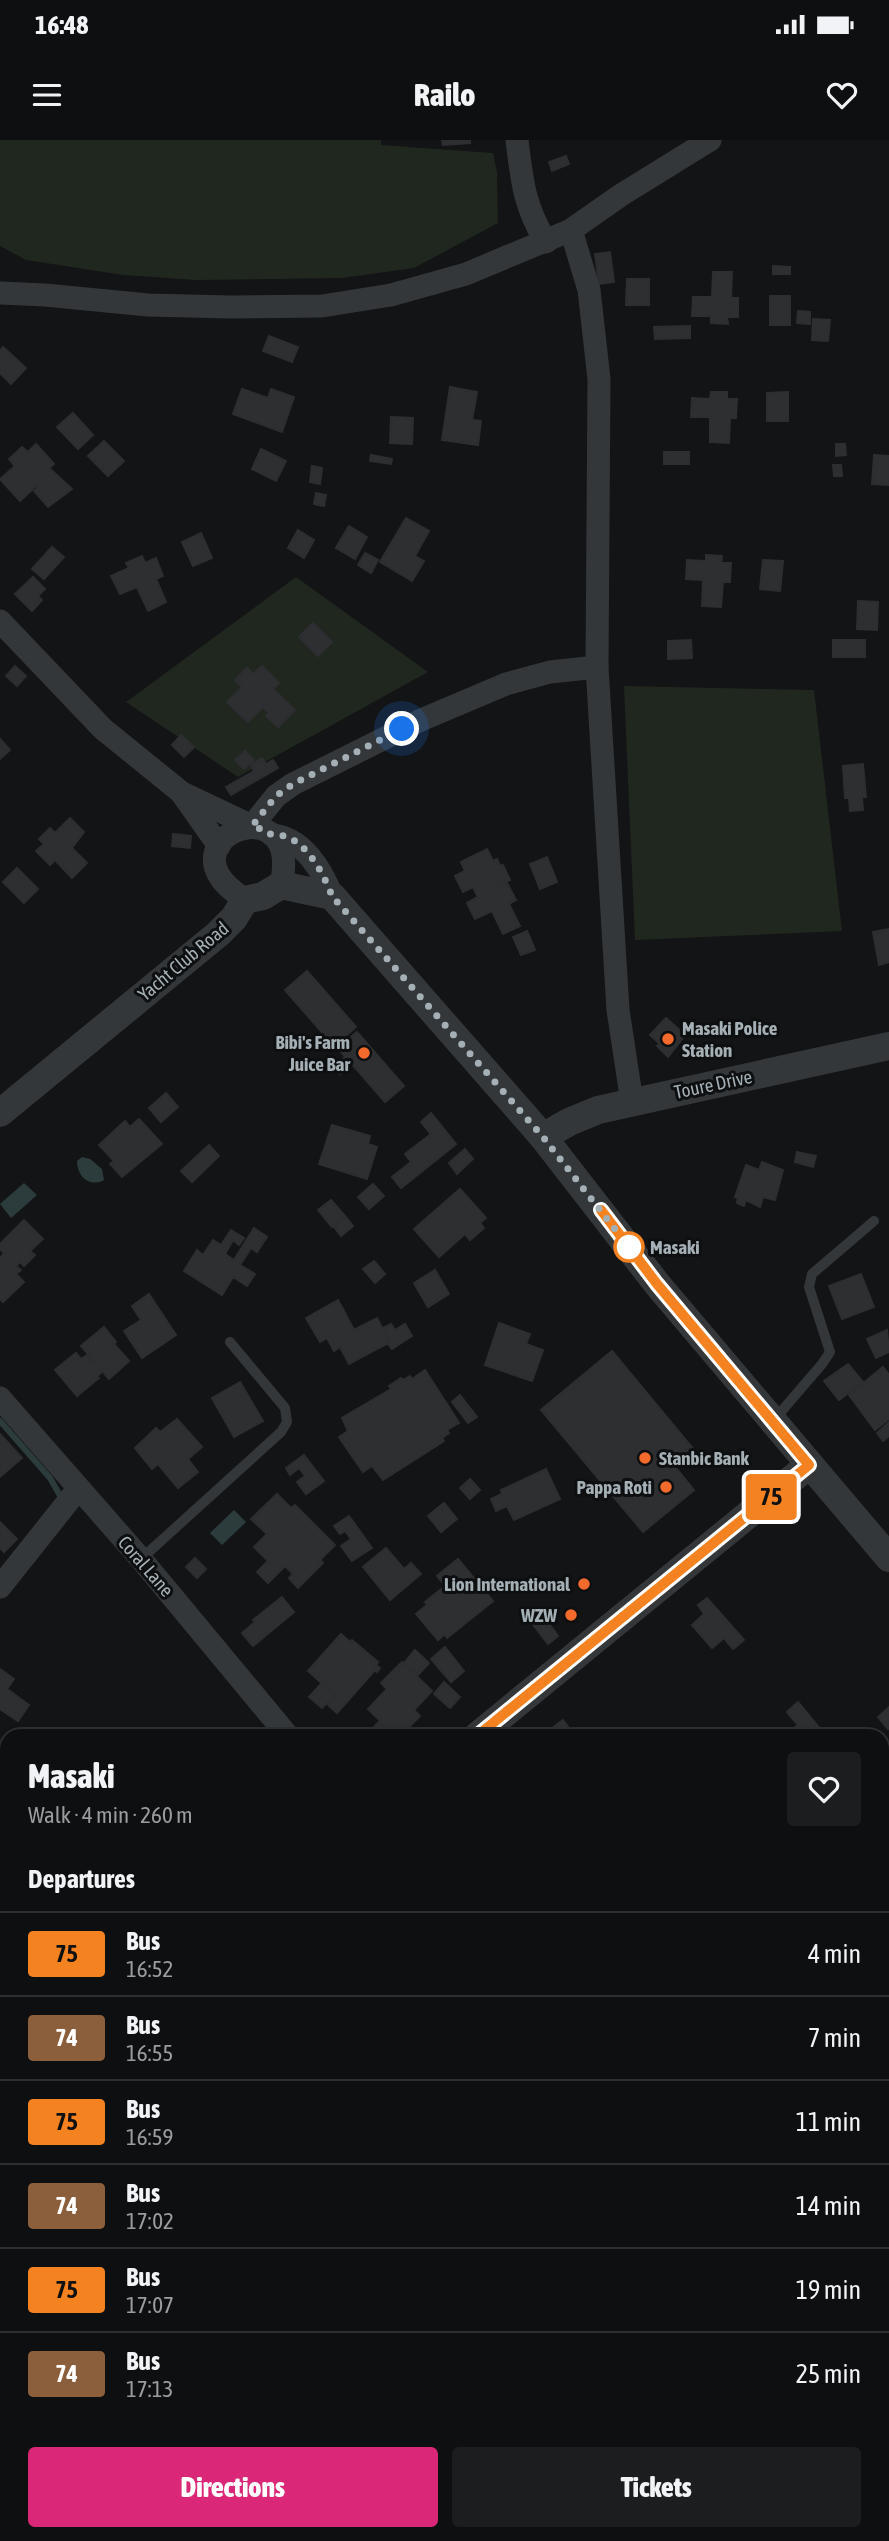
<!DOCTYPE html>
<meta charset="utf-8">
<style>
:root{--surface:#0e0f10;--page:#1c1d1e;--text:#f1f3f6;--muted:#9b9c9f;--line:#2e2f30;--accent:#db2777}
body{margin:0;font-family:"Asap Condensed",sans-serif;background:var(--page);color:var(--text);height:100vh;display:flex;flex-direction:column;font-size:26px;white-space:nowrap}
*{box-sizing:border-box;margin:0}
p{font-size:23px;color:var(--muted)}
.icon{flex:none;width:38px;height:38px;fill:none;stroke:currentColor;stroke-width:2;stroke-linecap:round;stroke-linejoin:round}
.map{position:relative;flex:1;overflow:hidden}
.drawer{position:absolute;left:0px;top:1589px;width:889px;height:812px;display:flex;flex-direction:column;background:var(--surface);border-radius:21px 21px 0 0;box-shadow:0 4px 10px #0003,0 0 0 2px var(--line)}
.drawer>*{flex:none}
.badge{padding:0 14px;border-radius:5px;font-size:24px;line-height:46px}
.you{position:absolute;width:35px;height:35px;margin:-18px;border:5px solid #fff;border-radius:50%;background:#1a73e8;box-shadow:0 0 0 10px #1a73e833}
.map>.badge{position:absolute;translate:-50% -50%;box-shadow:0 0 0 4px #fff}
h2{padding:0 28px;font-size:26px;line-height:63px}
.round{display:grid;place-items:center;flex:none;width:74px;height:74px;border-radius:7px;background:var(--page)}
.head{display:flex;align-items:center;justify-content:space-between;height:119px;padding:0 28px}
h1{font-size:33px;font-weight:800;line-height:52px}
.cta{display:flex;gap:14px;margin-top:auto;padding:14px 28px}
.cta a{flex:1;height:80px;border-radius:7px;background:var(--accent);color:#fff;font-size:28px;font-weight:800;line-height:80px;text-align:center}
.cta a+a{background:var(--page);color:var(--text)}
ul{padding:0;list-style:none}
li{display:flex;align-items:center;gap:21px;height:84px;padding:0 28px;border-top:2px solid var(--line)}
li div{flex:1}
li b{display:block;font-size:26px}
li em{font-style:normal}
li .badge{min-width:77px;font-weight:700;text-align:center}
.status{display:flex;justify-content:space-between;align-items:center;height:49px;padding:0 35px;background:var(--surface);direction:ltr}
.status svg{height:19px;fill:currentColor}
header{display:flex;justify-content:space-between;align-items:center;height:91px;padding:0 28px;background:var(--surface);font-size:32px;font-weight:800}
.map>svg:first-child{display:block}
</style>
<div class="status"><b>16:48</b><svg viewBox="0 0 49 12"><path d="M0 12V9h3v3zM5 12V6h3v6zM10 12V3h3v9zM15 12V0h3v12zM26 1h20v11H26zM47 4h2v5h-2z"/></svg></div>
<header><svg class="icon" aria-label="menu" viewBox="0 0 24 24"><path d="M4 6h16M4 12h16M4 18h16"/></svg>Railo<svg class="icon" aria-label="heart" viewBox="0 0 24 24"><path d="M12 20l-8-8c-3-5 5-10 8-4 3-6 11-1 8 4z"/></svg></header>
<div class="map">
<svg width="889" height="2401" viewBox="0 0 889 2401">
<rect width="100%" height="100%" fill="#131415"/>
<g fill="#20271f">
<path d="M0,0H381V5L493,13L497,32L498,83L414,128L342,138L196,140L123,135L26,120L0,106Z"/>
<path d="M296,437L428,532L238,637L126,562Z"/>
<path d="M624,546L814,550L842,791L635,800Z"/>
</g>
<g fill="#2c3c3d">
<path d="M82,1017L90,1019L102,1029L104,1040C89,1048 77,1036 77,1021Z"/>
<path d="M24,1043L37,1055L11,1078L0,1064Z"/>
<path d="M234,1370L246,1382L222,1405L210,1393Z"/>
</g>
<g fill="none" stroke-linecap="round" stroke-linejoin="round">
<path stroke="#2c3c3d" stroke-width="6" d="M0,1281L50,1338L62,1359"/>
</g>
<g fill="#2e2f31" stroke="#2d2e31" stroke-width="2">
<path d="M442,0H470V3L443,5Z"/>
<path d="M566,16L569,24L552,31L549,22Z"/>
<path d="M610,112L614,142L599,144L595,114Z"/>
<path d="M773,126L790,127V134H773Z"/>
<path d="M713,132H732L731,158H738V177H727L728,184L711,183V176H692L693,157H712Z"/>
<path d="M627,139H649V165H626Z"/>
<rect x="770" y="156" width="20" height="29"/>
<path d="M798,171L810,172V184L797,183Z"/>
<path d="M813,179L830,180L828,201L812,200Z"/>
<path d="M690,186V198L655,199L654,187Z"/>
<path d="M269,196L298,207L292,222L263,211Z"/>
<path d="M3,207L26,228L11,244L0,233V211Z"/>
<path d="M450,247L477,252L472,280L481,281L478,305L442,300Z"/>
<path d="M242,249L268,258L271,249L294,257L282,292L233,274Z"/>
<path d="M711,252H727V259H737L736,278H730L729,303L710,302V277H691L692,258L710,259Z"/>
<path d="M788,252V281H767V253Z"/>
<path d="M73,273L93,295L78,309L57,287Z"/>
<path d="M391,277L413,278L412,304L390,303Z"/>
<path d="M104,301L124,321L108,336L88,316Z"/>
<path d="M36,304L54,324L49,328L72,349L48,367L34,351L38,348L36,346L20,361L0,339L15,326L9,319L22,307L28,312Z"/>
<path d="M836,304H845L846,315L836,316Z"/>
<path d="M261,309L286,321L276,341L252,329Z"/>
<rect x="664" y="312" width="25" height="12"/>
<path d="M371,315L392,319L391,324L370,321Z"/>
<path d="M874,315L889,316V345L872,344Z"/>
<path d="M833,325H841L842,336H834Z"/>
<path d="M312,326L322,328L320,344L310,342Z"/>
<path d="M316,353L326,355L324,366L314,364Z"/>
<path d="M406,378L429,391L415,416L424,421L412,441L380,422Z"/>
<path d="M349,386L367,397L355,419L336,408Z"/>
<path d="M298,390L314,400L304,418L288,408Z"/>
<path d="M201,393L212,418L193,426L182,402Z"/>
<path d="M52,407L64,417L44,439L32,429Z"/>
<path d="M365,413L378,420L371,433L358,425Z"/>
<path d="M706,415L722,416L721,423H731L730,442H723L721,467L702,466L703,440L686,439L687,420L706,421Z"/>
<path d="M142,416L145,423L156,418L163,436L156,439L166,462L148,471L137,447L120,454L111,436L129,428L126,423Z"/>
<path d="M763,420L783,421L780,451L760,449Z"/>
<path d="M33,437L45,449L38,456L42,460L32,471L15,454Z"/>
<path d="M858,461L878,462L877,490L857,489Z"/>
<path d="M313,483L332,502L318,516L299,497Z"/>
<path d="M691,500L692,518L668,519V501Z"/>
<rect x="833" y="500" width="32" height="17"/>
<path d="M15,526L26,536L17,546L6,536Z"/>
<path d="M262,526L279,543L273,549L295,570L278,587L266,576L269,573L263,567L248,582L227,562L242,547L235,540L247,528L253,534Z"/>
<path d="M181,595L194,607L184,617L172,605Z"/>
<path d="M0,599L10,610L0,619Z"/>
<path d="M245,611L254,620L244,629L235,620Z"/>
<path d="M262,618L266,624L273,620L278,628L231,655L226,647L254,631L251,625Z"/>
<path d="M863,624L866,657H862L863,670L850,671L849,658H845L843,626Z"/>
<path d="M70,678L84,692L72,708L87,723L72,738L55,720L50,725L36,711L44,704L39,699L50,688L55,693Z"/>
<path d="M173,694L191,696L190,708L172,706Z"/>
<path d="M487,709L493,721L497,719L500,726L503,725L510,740L498,745L499,747L507,743L516,760L509,764L520,786L503,794L492,771L475,779L467,763L478,757L473,747L463,752L455,736L465,731L461,722Z"/>
<path d="M547,717L557,742L540,749L530,724Z"/>
<path d="M17,728L38,749L24,763L3,742Z"/>
<path d="M889,789V822L879,825L873,792Z"/>
<path d="M527,791L535,810L521,815L513,797Z"/>
<path d="M307,831L356,887L334,906L285,850Z"/>
<path d="M666,878L685,895L668,917L657,906L660,904L650,895Z"/>
<path d="M357,892L404,946L385,962L352,924L340,934L334,926L345,917L338,908Z"/>
<path d="M166,953L178,967L161,982L149,968Z"/>
<path d="M431,973L456,1004L401,1048L392,1037L411,1022L405,1014L431,994L421,982Z"/>
<path d="M139,979L162,1004L122,1037L110,1024L114,1021L99,1005L125,981L130,987Z"/>
<path d="M332,985L370,996L368,1004L377,1007L367,1039L319,1024Z"/>
<path d="M209,1005L219,1016L192,1042L181,1031Z"/>
<path d="M465,1009L473,1019L457,1034L449,1023Z"/>
<path d="M797,1012L816,1016L813,1027L795,1022Z"/>
<path d="M762,1022L783,1030L775,1060L763,1057L760,1067L746,1060L744,1066L737,1063L738,1058L735,1057L746,1025L759,1030Z"/>
<path d="M373,1044L384,1056L369,1069L358,1057Z"/>
<path d="M460,1049L486,1078L480,1083L484,1088L470,1100L465,1094L439,1117L414,1089Z"/>
<path d="M331,1060L345,1076L332,1087L318,1070Z"/>
<path d="M346,1077L353,1086L341,1096L334,1087Z"/>
<path d="M24,1080L43,1099L30,1111L35,1115L24,1126L20,1122L16,1126L21,1130L16,1134L24,1142L3,1162L0,1159V1118L4,1113L0,1109V1104Z"/>
<path d="M254,1088L267,1097L257,1112L251,1108L240,1125L255,1134L247,1146L233,1137L222,1155L184,1131L197,1110L203,1115L213,1100L221,1105L231,1090L244,1098L239,1105L233,1100L225,1114L234,1120Z"/>
<path d="M374,1121L385,1134L375,1143L363,1129Z"/>
<path d="M435,1130L449,1154L428,1167L414,1143Z"/>
<path d="M861,1134L874,1167L842,1179L829,1146Z"/>
<path d="M149,1154L176,1195L142,1218L124,1191L141,1180L132,1166Z"/>
<path d="M338,1160L354,1190L377,1178L390,1202L349,1224L340,1207L334,1211L327,1198L320,1202L306,1178Z"/>
<path d="M499,1183L530,1194L526,1204L543,1210L532,1241L485,1225Z"/>
<path d="M391,1184L395,1190L405,1184L412,1196L392,1209L388,1204L391,1202L383,1188Z"/>
<path d="M104,1187L116,1202L114,1204L129,1221L109,1239L81,1206Z"/>
<path d="M887,1190L889,1212L876,1218L867,1199Z"/>
<path d="M612,1211L695,1311L675,1327L694,1350L643,1392L541,1270Z"/>
<path d="M76,1213L81,1219L87,1215L102,1232L97,1236L99,1238L77,1256L55,1230Z"/>
<path d="M848,1224L863,1242L839,1260L824,1241Z"/>
<path d="M883,1227L889,1235V1279L875,1290L849,1255Z"/>
<path d="M425,1230L459,1283L447,1290L449,1293L442,1298L444,1301L383,1340L372,1326L363,1332L339,1297L348,1291L342,1278L391,1249L389,1246L401,1238L403,1240L410,1236L412,1239Z"/>
<path d="M240,1242L263,1281L234,1297L212,1258Z"/>
<path d="M460,1255L477,1277L468,1283L452,1262Z"/>
<path d="M177,1279L202,1307L188,1319L198,1332L178,1348L158,1324L152,1329L135,1308L156,1288L160,1292Z"/>
<path d="M889,1282V1296L883,1301L877,1293Z"/>
<path d="M0,1294L22,1318L0,1337Z"/>
<path d="M304,1315L324,1341L306,1354L297,1342L305,1336L299,1328L290,1335L286,1328Z"/>
<path d="M546,1329L560,1359L514,1380L507,1366L496,1371L491,1359L502,1354L501,1350Z"/>
<path d="M470,1339L480,1350L470,1359L460,1348Z"/>
<path d="M277,1354L291,1368L295,1365L335,1405L320,1420L323,1423L298,1448L289,1438L293,1434L285,1426L268,1443L257,1432L268,1421L254,1407L267,1394L251,1379Z"/>
<path d="M444,1363L457,1379L441,1392L428,1376Z"/>
<path d="M349,1376L372,1408L352,1421L341,1406L351,1399L345,1391L340,1394L334,1386Z"/>
<path d="M0,1382L17,1399L4,1412L0,1408Z"/>
<path d="M386,1408L404,1429L411,1423L421,1434L390,1460L363,1427Z"/>
<path d="M195,1418L206,1429L197,1438L186,1427Z"/>
<path d="M458,1419L493,1461L447,1498L445,1494L438,1500L416,1474L427,1465L425,1462L445,1446L437,1436Z"/>
<path d="M282,1457L294,1472L253,1506L242,1493L255,1482L253,1480Z"/>
<path d="M707,1458L744,1500L733,1509L724,1498L712,1508L692,1485L704,1474L698,1465Z"/>
<path d="M539,1470L558,1496L548,1504L528,1478Z"/>
<path d="M341,1494L350,1502L352,1500L378,1522L376,1525L380,1528L377,1532L375,1530L337,1573L328,1565L336,1556L308,1531Z"/>
<path d="M445,1507L464,1531L451,1542L431,1519Z"/>
<path d="M415,1510L429,1523L418,1535L404,1523Z"/>
<path d="M402,1522L432,1551L414,1570L420,1576L400,1596H396L368,1569L387,1549L381,1543Z"/>
<path d="M0,1529L14,1539L7,1549L29,1565L18,1581L0,1569Z"/>
<path d="M444,1542L460,1557L450,1568L434,1554Z"/>
<path d="M321,1544L334,1556L322,1568L309,1557Z"/>
<path d="M798,1562L826,1596H784L798,1585L787,1572Z"/>
<path d="M889,1567V1588L888,1589L878,1577Z"/>
<path d="M563,1580L575,1596H542Z"/>
<path d="M379,1582L389,1591L384,1596H377L373,1588Z"/>
<path d="M882,1662L889,1671V1712L882,1717Z"/>
<path d="M0,1689L7,1693V1732L0,1728Z"/>
<path d="M7,1757V1793L0,1787V1772L5,1766L1,1764Z"/>
<path d="M3,1799L7,1804V1818L5,1820L0,1814V1801Z"/>
<path d="M0,1856L7,1864V1871L0,1878Z"/>
<path d="M0,1880L7,1887V1897L0,1904Z"/>
<path d="M7,1900V1921L0,1914V1908Z"/>
<path d="M0,1945L7,1950V1961L2,1967L6,1970L0,1977Z"/>
<path d="M882,2159H887V2185L882,2184Z"/>
<path d="M0,2173L7,2183V2325L0,2329Z"/>
<path d="M889,2184V2262L882,2230V2186Z"/>
<path d="M889,2387V2401H884L881,2394L882,2391Z"/>
<path d="M34,2394H86L81,2401H39L32,2397Z"/>
<path d="M135,2394H144L140,2398L142,2401H125Z"/>
<path d="M159,2394H181L172,2401H165Z"/>
<path d="M309,2394H316L325,2401H303Z"/>
<path d="M447,2394H494L492,2401H443Z"/>
<path d="M681,2394H762V2395L747,2397V2401H673Z"/>
</g>
<g fill="none" stroke-linecap="round" stroke-linejoin="round">
<g stroke="#34373a" stroke-width="10">
<path d="M774,1280L822,1224L830,1212L809,1147L812,1134L874,1081"/>
<path d="M141,1419L281,1292L287,1282L285,1268L230,1202"/>
<path d="M882,2259L887,2307L882,2323"/>
<path d="M103,2401L110,2394"/>
</g>
<g stroke="#34373a" stroke-width="23">
<path d="M517,0C522,41 524,66 546,102"/>
<path d="M571,90L589,150L599,239L597,527L618,870L632,962"/>
<path d="M0,153L45,155L148,165L230,167L322,166L391,155L466,134L571,90L621,55L710,0"/>
<path d="M0,481L103,589L182,653L252,686L276,656L293,644L421,580L506,544L550,532L597,527"/>
<path d="M183,655L219,706"/>
<path d="M272,695C303,698 322,730 332,756"/>
<path d="M245,760C236,753 226,747 220,737C188,688 302,653 281,745"/>
<path d="M0,1258L141,1419L288,1596"/>
<path d="M0,1447L78,1349"/>
<path d="M0,1641L7,1647"/>
<path d="M882,1814L889,1808"/>
<path d="M823,2401L831,2394"/>
</g>
<g stroke="#34373a" stroke-width="28">
<path d="M0,973L218,794L234,778L245,760L263,756L281,745L332,756L543,997L657,1144L889,1418"/>
<path d="M543,997L569,982L598,970L889,906"/>
<path d="M477,1596L809,1325"/>
<path d="M0,2056L7,2048"/>
</g>
</g>
<g fill="none" stroke-linecap="round" stroke-linejoin="round">
<defs>
<path id="line" d="M477,1596L809,1325L657,1144L601,1070"/>
</defs>
<use href="#line" stroke="#fff" stroke-width="16"/>
<use href="#line" stroke="#f58220" stroke-width="10"/>
<path stroke="#a4b0b5" stroke-width="7" stroke-dasharray="0 12.6" d="M402,589L293,644L276,656L252,686C260,688 265,692 273,695C276,696 280,695 284,696C308,703 324,735 332,756L543,997L629,1107"/>
</g>
<g fill="#f36a2d" stroke="#0e0f10" stroke-width="2.5">
<circle cx="668" cy="899" r="7"/>
<circle cx="364" cy="913" r="7"/>
<circle cx="645" cy="1318" r="7"/>
<circle cx="666" cy="1347" r="7"/>
<circle cx="584" cy="1444" r="7"/>
<circle cx="571" cy="1475" r="7"/>
</g>
<circle fill="#fff" stroke="#f58220" stroke-width="3.5" cx="629" cy="1107" r="14"/>
<g text-anchor="middle" dominant-baseline="central" stroke-width="6" stroke-linejoin="round" paint-order="stroke">
<g font-size="19" fill="#a4b0b5" stroke="#0e0f10">
<text transform="translate(183 821) rotate(-40)">Yacht Club Road</text>
<text transform="translate(713 944) rotate(-12)">Toure Drive</text>
<text transform="translate(146 1426) rotate(49)">Coral Lane</text>
</g>
<g font-size="19" font-weight="bold" fill="#a4b0b5" stroke="#0e0f10" text-anchor="end">
<text x="682" y="888" text-anchor="start">Masaki Police<tspan x="682" dy="22">Station</tspan></text>
<text x="350" y="902">Bibi's Farm<tspan x="350" dy="22">Juice Bar</tspan></text>
<text x="659" y="1318" text-anchor="start">Stanbic Bank</text>
<text x="652" y="1347">Pappa Roti</text>
<text x="570" y="1444">Lion International</text>
<text x="557" y="1475">WZW</text>
</g>
<g font-size="19" font-weight="bold" fill="#a4b0b5" stroke="#0e0f10" text-anchor="start">
<text x="650" y="1107">Masaki</text>
</g>
</g>
</svg>
<div class="you" style="left:402px;top:589px"></div>
<b class="badge" style="left:771px;top:1357px;background:#f58220;color:#111">75</b>
<section class="drawer">
<div class="head"><div><h1>Masaki</h1><p>Walk · 4 min · 260 m</p></div><a class="round"><svg class="icon" aria-label="heart" viewBox="0 0 24 24"><path d="M12 20l-8-8c-3-5 5-10 8-4 3-6 11-1 8 4z"/></svg></a></div>
<h2>Departures</h2>
<ul>
<li><span class="badge" style="background:#f58220;color:#111">75</span><div><b>Bus</b><p>16:52</p></div><em>4 min</em></li>
<li><span class="badge" style="background:#8b5e3c;color:#fff">74</span><div><b>Bus</b><p>16:55</p></div><em>7 min</em></li>
<li><span class="badge" style="background:#f58220;color:#111">75</span><div><b>Bus</b><p>16:59</p></div><em>11 min</em></li>
<li><span class="badge" style="background:#8b5e3c;color:#fff">74</span><div><b>Bus</b><p>17:02</p></div><em>14 min</em></li>
<li><span class="badge" style="background:#f58220;color:#111">75</span><div><b>Bus</b><p>17:07</p></div><em>19 min</em></li>
<li><span class="badge" style="background:#8b5e3c;color:#fff">74</span><div><b>Bus</b><p>17:13</p></div><em>25 min</em></li>
</ul>
<div class="cta"><a>Directions</a><a>Tickets</a></div>
</section>
</div>
